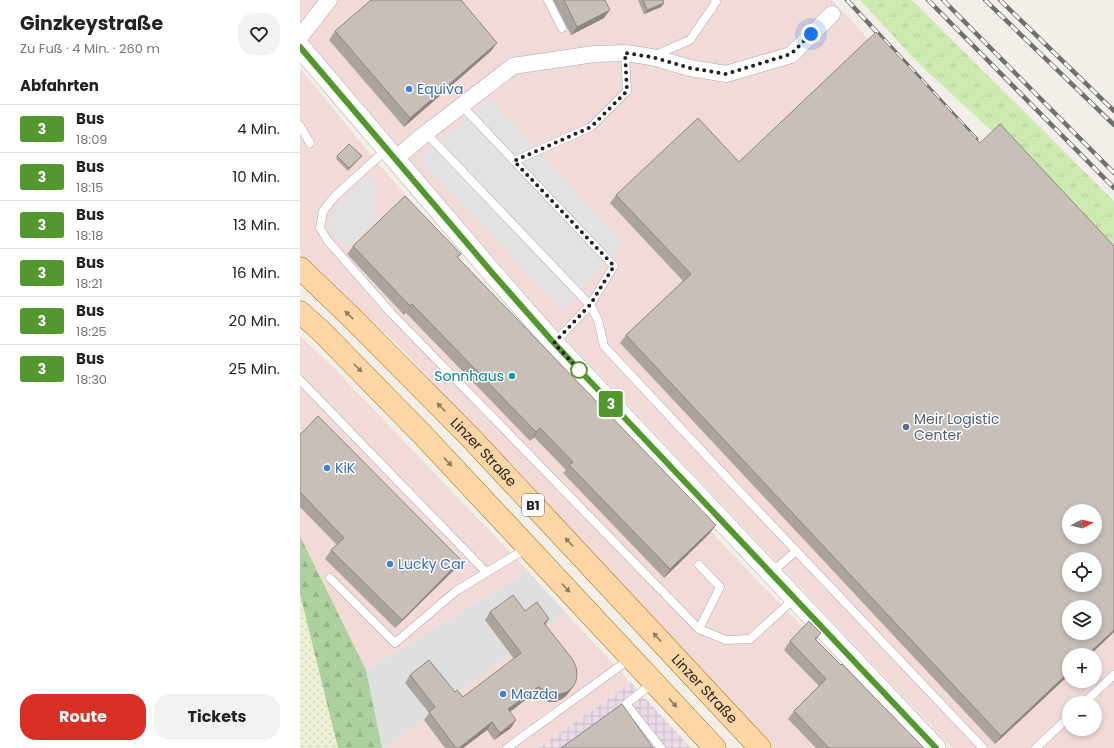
<!DOCTYPE html>
<html lang="de">
<meta charset="utf-8">
<style>
:root{--surface:#fff;--page:#f2f2f2;--text:#222;--muted:#767676;--line:#e0e0e0;--accent:#d93025}
body{margin:0;font-family:Poppins,sans-serif;background:var(--page);color:var(--text);height:100vh;display:flex;flex-direction:column;font-size:15px;white-space:nowrap}
*{box-sizing:border-box;margin:0}
p{font-size:13px;color:var(--muted)}
.icon{flex:none;width:22px;height:22px;fill:none;stroke:currentColor;stroke-width:2;stroke-linecap:round;stroke-linejoin:round}
.map{position:relative;flex:1;overflow:hidden}
.side{display:flex;flex-direction:column;background:var(--surface);width:300px}
.side>*{flex:none}
.badge{padding:0 8px;border-radius:3px;font-size:14px;line-height:26px}
.needle{width:26px;rotate:83deg}
.controls{position:absolute;left:762px;top:504px;display:grid;gap:8px}
.controls a{display:grid;place-items:center;width:40px;height:40px;border-radius:50%;background:var(--surface);box-shadow:0 2px 6px #0003;font-size:20px}
.you{position:absolute;width:20px;height:20px;margin:-10px;border:3px solid #fff;border-radius:50%;background:#1a73e8;box-shadow:0 0 0 6px #1a73e833}
.map>.badge{position:absolute;translate:-50% -50%;box-shadow:0 0 0 2px #fff}
h2{padding:0 20px;font-size:15px;line-height:36px}
.round{display:grid;place-items:center;flex:none;width:42px;height:42px;border-radius:16px;background:var(--page)}
.headline{display:flex;align-items:center;justify-content:space-between;height:68px;padding:0 20px}
h1{font-size:19px;font-weight:700;line-height:30px}
.primary-button{display:flex;gap:8px;margin-top:auto;padding:8px 20px}
.primary-button a{flex:1;height:46px;border-radius:16px;background:var(--accent);color:#fff;font-size:16px;font-weight:700;line-height:46px;text-align:center}
.primary-button a+a{background:var(--page);color:var(--text)}
ul{padding:0;list-style:none}
li{display:flex;align-items:center;gap:12px;height:48px;padding:0 20px;border-top:1px solid var(--line)}
li div{flex:1}
li b{display:block;font-size:15px}
li em{font-style:normal}
li .badge{min-width:44px;font-weight:700;text-align:center}
main{display:flex;flex:1;min-height:0}
.map>svg:first-child{display:block}
</style>
<main>
<section class="side">
<div class="headline"><div><h1>Ginzkeystraße</h1><p>Zu Fuß · 4 Min. · 260 m</p></div><a class="round"><svg class="icon" aria-label="heart" viewBox="0 0 24 24"><path d="M12 20l-8-8c-3-5 5-10 8-4 3-6 11-1 8 4z"/></svg></a></div>
<h2>Abfahrten</h2>
<ul>
<li><span class="badge" style="background:#52982f;color:#fff">3</span><div><b>Bus</b><p>18:09</p></div><em>4 Min.</em></li>
<li><span class="badge" style="background:#52982f;color:#fff">3</span><div><b>Bus</b><p>18:15</p></div><em>10 Min.</em></li>
<li><span class="badge" style="background:#52982f;color:#fff">3</span><div><b>Bus</b><p>18:18</p></div><em>13 Min.</em></li>
<li><span class="badge" style="background:#52982f;color:#fff">3</span><div><b>Bus</b><p>18:21</p></div><em>16 Min.</em></li>
<li><span class="badge" style="background:#52982f;color:#fff">3</span><div><b>Bus</b><p>18:25</p></div><em>20 Min.</em></li>
<li><span class="badge" style="background:#52982f;color:#fff">3</span><div><b>Bus</b><p>18:30</p></div><em>25 Min.</em></li>
</ul>
<div class="primary-button"><a>Route</a><a>Tickets</a></div>
</section>
<div class="map">
<svg width="814" height="748" viewBox="0 0 814 748">
<defs>
<pattern id="industrial-grid" width="8" height="8" patternUnits="userSpaceOnUse"><rect width="8" height="8" fill="#ebdbe8"/><path d="M0 4h8M4 0v8" fill="none" stroke="#c9bcc7"/></pattern>
<pattern id="farmland-dots" width="8" height="8" patternUnits="userSpaceOnUse"><rect width="8" height="8" fill="#eef0d5"/><path d="M2 2h.1M6 6h.1" fill="none" stroke="#ccceb7" stroke-width="1.8" stroke-linecap="round"/></pattern>
<pattern id="grass-tufts" width="24" height="20" patternUnits="userSpaceOnUse"><rect width="24" height="20" fill="#cdebb0"/><path d="M3 7l-1-3M5 7V3M7 7l1-3M15 17l-1-3M17 17v-4M19 17l1-3" fill="none" stroke="#b0c997"/></pattern>
<pattern id="forest-firs" width="22" height="20" patternUnits="userSpaceOnUse"><rect width="22" height="20" fill="#add19e"/><path d="M5 1l3.5 6h-7zM16 11l3.5 6h-7z" fill="#95b388"/></pattern>
</defs>
<rect width="100%" height="100%" fill="#f2efe9"/>
<path fill="#e0dfdf" d="M228,571L265,612L86,748H82L66,670Z"/>
<g fill="#f2dad9" fill-rule="evenodd">
<path d="M0,0H532L674,152L814,261V748H652L246,318L17,54L0,32ZM769,511H795V537H769ZM769,559H795V585H769ZM769,607H795V633H769ZM769,655H795V681H769ZM769,703H795V729H769Z"/>
<path d="M0,68L67,150L214,322L453,576L622,748H475L322,586L95,342L0,255Z"/>
<path d="M0,336L34,368L228,571L66,670L0,536Z"/>
<path d="M265,612L331,683L238,748H86Z"/>
</g>
<path fill="url(#industrial-grid)" d="M331,683L391,748H238Z"/>
<path fill="url(#farmland-dots)" d="M0,594L13,644L38,748H0Z"/>
<path fill="url(#grass-tufts)" d="M560,0H612L814,201V261L694,133L618,63Z"/>
<path fill="url(#forest-firs)" d="M0,536L66,670L82,748H38L0,594Z"/>
<g fill="#e2e2e2">
<path d="M190,98L323,243L263,311L120,159Z"/>
<path d="M69,174L76,183L75,208L81,215L47,249L33,235L29,224L32,213L37,205Z"/>
</g>
<g fill="none" stroke-linecap="round" stroke-linejoin="round">
<defs>
<g id="service">
<path d="M248,0L262,28"/>
<path d="M353,56L390,40L416,2L415,0"/>
<path d="M161,105L314,266L290,305L254,343"/>
<path d="M0,126L10,143"/>
<path d="M126,133L290,305L298,320L304,346L446,498L683,748"/>
<path d="M87,149L34,197L23,211L20,228L28,241L92,314L399,629L426,640L450,639L495,598"/>
<path d="M214,161L291,127L327,91L325,53"/>
<path d="M0,380L186,572"/>
<path d="M399,565L420,587L399,629"/>
<path d="M471,573L496,551"/>
<path d="M30,578L95,643L156,591L227,548"/>
<path d="M353,683L326,704L361,748"/>
<path d="M784,703L814,675"/>
<path d="M207,748L331,658"/>
<path d="M736,748L769,717"/>
</g>
<g id="minor">
<path d="M0,37L29,0"/>
<path d="M95,159L126,133L213,66L294,54L325,53L352,57L390,68L426,74L491,55L532,14"/>
</g>
<path id="tertiary" d="M0,47L194,275L254,343L636,748"/>
<g id="primary">
<path id="s1" d="M0,268L52,318L170,437L460,748"/>
<path d="M0,312L22,332L121,433L415,748"/>
</g>
</defs>
<use href="#service" stroke="#a9a9a9" stroke-width="9"/>
<use href="#minor" stroke="#a9a9a9" stroke-width="17"/>
<use href="#tertiary" stroke="#a9a9a9" stroke-width="21"/>
<use href="#primary" stroke="#a06b00" stroke-width="23"/>
<use href="#service" stroke="#fff" stroke-width="8"/>
<use href="#minor" stroke="#fff" stroke-width="16"/>
<use href="#tertiary" stroke="#fff" stroke-width="20"/>
<use href="#primary" stroke="#fcd6a4" stroke-width="22"/>
<defs>
<g id="rail">
<path d="M547,0L676,139"/>
<path d="M628,0L814,188"/>
<path d="M643,0L814,173"/>
<path d="M685,0L814,125"/>
<path d="M700,0L814,111"/>
</g>
</defs>
<use href="#rail" stroke="#707070" stroke-width="4.5"/>
<use href="#rail" stroke="#fff" stroke-width="3" stroke-dasharray="9" stroke-linecap="butt"/>
</g>
<g fill="#aba49e">
<path d="M253,0H305L304,18L271,35Z"/>
<path d="M338,0H363L364,3L361,7L344,14Z"/>
<path d="M35,31L191,51L104,127L29,40Z"/>
<path d="M37,156H62L48,171L36,159Z"/>
<path d="M316,195L814,632L695,744L320,343L326,335L383,281L310,203Z"/>
<path d="M53,246L161,254L157,258L410,533L364,578L263,473L266,470L234,437L230,441L106,313L104,315L47,254Z"/>
<path d="M0,435L161,560L155,569L95,628L25,559L31,550L37,545L0,507Z"/>
<path d="M225,611L249,619L246,624L267,695L262,699L255,702H248L233,694L210,712L211,728L194,740L187,730L163,748H145L124,720L129,713L105,683L110,675L155,692L163,697L214,659L185,620L190,612Z"/>
<path d="M521,633L516,640L624,748H516L488,719L494,711L519,686L484,650L490,641Z"/>
</g>
<g fill="#8b8681">
<path d="M364,3L361,7L344,14L347,10Z"/>
<path d="M310,10L304,18L271,35L277,27Z"/>
<path d="M197,43L191,51L104,127L110,118Z"/>
<path d="M240,428L234,437L230,441L236,432Z"/>
<path d="M416,525L410,533L364,578L370,569Z"/>
<path d="M161,560L155,569L95,628L102,620Z"/>
<path d="M814,630V632L790,655H787Z"/>
<path d="M769,672V675L695,744L701,736Z"/>
<path d="M238,687L233,694L203,717L208,709Z"/>
<path d="M273,687L267,695L262,699L255,702H248L254,694Z"/>
<path d="M216,720L211,728L194,740L200,733Z"/>
<path d="M192,722L187,730L163,748H159Z"/>
</g>
<g fill="#c7bfb8" stroke="#8b8681" fill-rule="evenodd">
<path d="M71,0H161L197,43L110,118L35,31Z"/>
<path d="M264,0H305L310,10L277,27Z"/>
<path d="M343,0H363L364,3L347,10Z"/>
<path d="M576,32L680,143L700,124L814,246V630L787,655H769V672L701,736L326,335L391,274L316,195L398,118L439,162ZM769,511H795V537H769ZM769,559H795V585H769ZM769,607H795V633H769Z"/>
<path d="M49,144L62,156L49,168L37,156Z"/>
<path d="M105,196L161,254L157,257L416,525L370,569L269,465L273,462L240,428L236,432L112,304L110,306L53,246Z"/>
<path d="M18,416L161,560L102,620L31,550L44,538L0,492V435Z"/>
<path d="M213,595L225,611L237,602L249,619L244,623L273,660L276,667L277,674L276,681L273,687L267,692L260,694H254L238,687L208,709L216,720L200,733L192,722L159,748H156L129,712L135,707L110,675L129,660L155,692L157,690L163,697L221,653L190,612Z"/>
<path d="M509,621L521,633L515,639L541,665L542,664L624,748H529L494,711L526,679L490,641Z"/>
<path d="M322,704L353,748H261Z"/>
</g>
<defs><path id="oneway-solid" d="M-6-.8H1V-3.2L6.5 0L1 3.2V.8H-6Z"/></defs>
<g fill="#8f7c63">
<use href="#oneway-solid" transform="translate(49 315) rotate(-136)"/>
<use href="#oneway-solid" transform="translate(58 368) rotate(45)"/>
<use href="#oneway-solid" transform="translate(141 407) rotate(-135)"/>
<use href="#oneway-solid" transform="translate(148 462) rotate(47)"/>
<use href="#oneway-solid" transform="translate(269 542) rotate(-133)"/>
<use href="#oneway-solid" transform="translate(266 588) rotate(47)"/>
<use href="#oneway-solid" transform="translate(357 637) rotate(-133)"/>
<use href="#oneway-solid" transform="translate(373 703) rotate(47)"/>
</g>
<g fill="none" stroke-linecap="round" stroke-linejoin="round">
<defs>
<path id="line" d="M0,47L194,275L254,343L636,748"/>
</defs>
<use href="#line" stroke="#fff" stroke-width="9"/>
<use href="#line" stroke="#52982f" stroke-width="6"/>
<path stroke="#222" stroke-width="4" stroke-dasharray="0 7.2" d="M279,370L281,372L254,343L290,305L314,266L214,161L291,127L327,91L325,53L352,57L390,68L426,74L491,54L511,34"/>
</g>
<g fill="#3f7fe0" stroke="#fff" stroke-width="1.5">
<circle cx="109" cy="89" r="4"/>
<circle cx="27" cy="468" r="4"/>
<circle cx="90" cy="564" r="4"/>
<circle cx="203" cy="694" r="4"/>
</g>
<circle fill="#fff" stroke="#52982f" stroke-width="2" cx="279" cy="370" r="8"/>
<circle fill="#0f9aa8" stroke="#fff" stroke-width="1.5" cx="212" cy="376" r="4"/>
<circle fill="#5c6f8a" stroke="#fff" stroke-width="1.5" cx="606" cy="427" r="4"/>
<g text-anchor="middle" dominant-baseline="central" stroke-width="3" stroke-linejoin="round" paint-order="stroke">
<rect fill="#fff" stroke="#646464" stroke-width="1" x="222" y="494" width="22" height="22" rx="3"/>
<g font-size="13" font-weight="bold" fill="#222">
<text x="233" y="505">B1</text>
</g>
<g font-size="14" fill="#366cbe" stroke="#fff" text-anchor="start">
<text x="117" y="89">Equiva</text>
<text x="35" y="468">KiK</text>
<text x="98" y="564">Lucky Car</text>
<text x="211" y="694">Mazda</text>
</g>
<g font-size="14" fill="#0d838f" stroke="#fff" text-anchor="end">
<text x="204" y="376">Sonnhaus</text>
</g>
<g font-size="14" fill="#4e5e75" stroke="#fff" text-anchor="start">
<text x="614" y="419">Meir Logistic<tspan x="614" dy="16">Center</tspan></text>
</g>
<g font-size="14" fill="#222" stroke="#fff">
<text stroke="none"><textPath href="#s1" startOffset="260">Linzer Straße</textPath></text>
<text stroke="none"><textPath href="#s1" startOffset="584">Linzer Straße</textPath></text>
</g>
</g>
</svg>
<div class="controls">
<a><svg class="needle" viewBox="-14 -14 28 28"><path d="M0-13l5 13h-10z" fill="#e53935"/><path d="M0 13l5-13h-10z" fill="#767676"/></svg></a>
<a><svg class="icon" aria-label="locate" viewBox="0 0 24 24"><circle cx="12" cy="12" r="6"/><path d="M12 2v4M12 18v4M2 12h4M18 12h4"/></svg></a>
<a><svg class="icon" aria-label="layers" viewBox="0 0 24 24"><path d="M12 4l9 5-9 5-9-5zM3 14l9 5 9-5"/></svg></a>
<a>+</a>
<a>−</a>
</div>
<div class="you" style="left:511px;top:34px"></div>
<b class="badge" style="left:311px;top:404px;background:#52982f;color:#fff">3</b>
</div>
</main>
